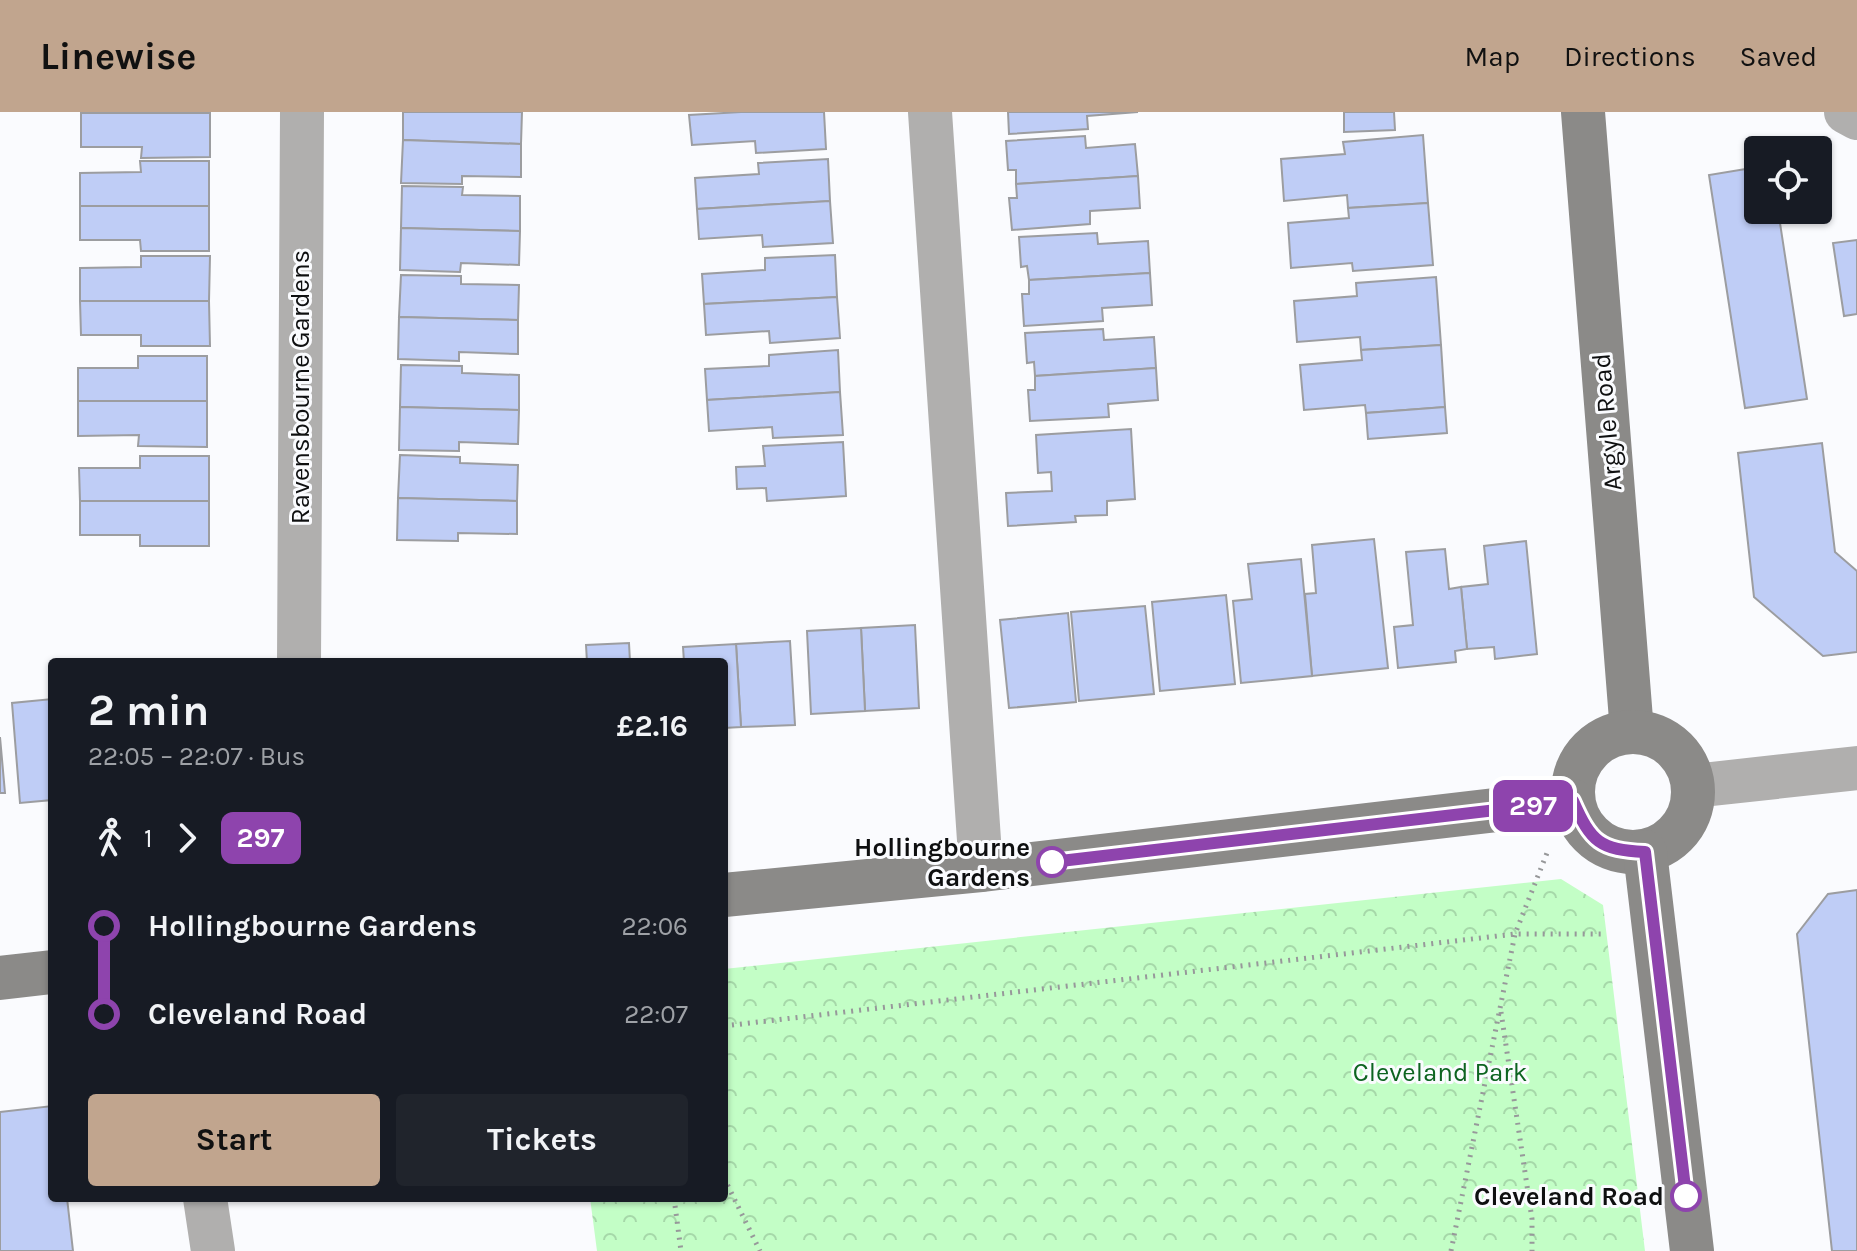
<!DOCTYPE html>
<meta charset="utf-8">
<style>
:root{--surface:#171b24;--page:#20242c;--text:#f1f3f6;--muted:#9ea1a6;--accent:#c1a58e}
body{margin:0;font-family:Karla,sans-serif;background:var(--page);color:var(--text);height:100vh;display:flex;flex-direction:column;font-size:30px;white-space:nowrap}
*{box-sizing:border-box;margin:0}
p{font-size:26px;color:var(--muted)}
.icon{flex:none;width:44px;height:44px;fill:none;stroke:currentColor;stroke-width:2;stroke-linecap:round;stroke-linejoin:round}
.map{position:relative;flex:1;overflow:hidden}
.sheet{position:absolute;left:48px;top:546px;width:680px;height:544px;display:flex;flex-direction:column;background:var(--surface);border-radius:8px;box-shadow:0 2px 6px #0004}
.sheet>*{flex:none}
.badge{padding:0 16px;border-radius:12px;font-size:28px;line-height:52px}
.fabs{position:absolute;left:1744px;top:24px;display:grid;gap:16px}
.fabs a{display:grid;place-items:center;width:88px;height:88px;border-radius:8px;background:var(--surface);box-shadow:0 2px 6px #0004;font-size:40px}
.map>.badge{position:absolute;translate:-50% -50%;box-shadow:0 0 0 4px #fff}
.legs{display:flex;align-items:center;gap:12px;height:88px;padding:0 40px;font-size:26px}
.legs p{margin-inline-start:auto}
.summary{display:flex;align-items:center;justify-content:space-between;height:136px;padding:0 40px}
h1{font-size:44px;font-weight:700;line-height:60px}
.primary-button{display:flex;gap:16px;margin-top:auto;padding:16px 40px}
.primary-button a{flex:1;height:92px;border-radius:8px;background:var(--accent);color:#111;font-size:32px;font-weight:700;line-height:92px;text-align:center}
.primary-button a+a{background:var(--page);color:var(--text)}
ul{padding:0 40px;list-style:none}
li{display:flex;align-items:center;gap:28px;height:88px;font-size:30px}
li i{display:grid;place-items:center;width:12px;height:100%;margin:0 10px;background:currentColor}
li i::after{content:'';width:20px;height:20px;margin:-10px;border:6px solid;border-radius:50%;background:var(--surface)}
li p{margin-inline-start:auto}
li:first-child i{background:linear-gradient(#0000 50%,currentColor 0)}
li:last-child i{background:linear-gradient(currentColor 50%,#0000 0)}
header{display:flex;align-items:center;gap:48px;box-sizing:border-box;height:112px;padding:0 40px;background:var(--accent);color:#111}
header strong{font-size:38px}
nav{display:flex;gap:44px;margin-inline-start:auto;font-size:28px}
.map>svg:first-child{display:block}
</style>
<header>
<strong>Linewise</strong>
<nav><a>Map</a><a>Directions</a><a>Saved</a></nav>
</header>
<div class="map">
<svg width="1857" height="1139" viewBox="0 0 1857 1139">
<defs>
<pattern id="park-crowns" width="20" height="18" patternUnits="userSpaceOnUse" patternTransform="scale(2)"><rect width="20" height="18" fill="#c3fec6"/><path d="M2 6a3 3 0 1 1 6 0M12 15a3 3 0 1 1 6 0" fill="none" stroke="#a6d8a9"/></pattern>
</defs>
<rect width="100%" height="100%" fill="#fafbfe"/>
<path fill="url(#park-crowns)" d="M1561,767L1603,793L1645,1139H597L590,1086H724V857Z"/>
<g fill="#bfcdf6" stroke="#9c9da0" stroke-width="2">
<path d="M403,0H522L521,32L403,28Z"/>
<path d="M741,0H824L826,37L756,41L755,29L692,33L689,3Z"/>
<path d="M1008,0H1138L1087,4L1088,17L1009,22Z"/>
<path d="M1344,0H1394L1395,18L1344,20Z"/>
<path d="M81,1H210V45L141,46L142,35H81Z"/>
<path d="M1423,23L1428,91L1348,96L1347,83L1284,89L1281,47L1345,42L1343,30Z"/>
<path d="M1085,24L1086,36L1135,32L1138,64L1016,72V58H1008L1006,29Z"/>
<path d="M403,28L521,32V65L462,64V72L401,71Z"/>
<path d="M828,47L830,89L697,97L695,66L759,62L758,51Z"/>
<path d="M140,49H209V94H80V61L141,60Z"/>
<path d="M1758,55V98H1778L1807,287L1745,296L1709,63Z"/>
<path d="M1138,64L1140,96L1090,99V112L1012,118L1009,86H1017L1016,72Z"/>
<path d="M402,74L463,75L462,83L520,84V119L401,116Z"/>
<path d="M830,89L833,131L763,135L762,123L699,127L697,97Z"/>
<path d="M1428,91L1433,153L1353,159L1352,151L1291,156L1288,111L1349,106L1348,96Z"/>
<path d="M80,94H209V139H141L140,128H80Z"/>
<path d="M401,116L520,119L519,153L461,151L460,160L400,158Z"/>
<path d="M1097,121L1098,132L1148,129L1150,161L1029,168L1027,154L1021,155L1019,125Z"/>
<path d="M1857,128V202L1844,204L1833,131Z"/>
<path d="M835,143L837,185L704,192L702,162L765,158V146Z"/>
<path d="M141,144H210L209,189H80V156L141,155Z"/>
<path d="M1150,161L1152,193L1102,196L1103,209L1024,214L1022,182H1029V168Z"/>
<path d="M401,163L461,164V172L519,173L518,208L399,205Z"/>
<path d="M1436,165L1441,233L1361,238L1360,225L1297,230L1294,189L1357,184L1356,171Z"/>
<path d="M837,185L840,226L770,231L769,219L706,223L704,192Z"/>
<path d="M80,189H209L210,234H141V223H81Z"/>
<path d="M399,205L518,208V242L459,240V249L398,247Z"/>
<path d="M1103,217L1104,228L1154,225L1156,256L1035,264L1034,250L1027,251L1025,221Z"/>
<path d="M1441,233L1445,295L1366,301L1365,293L1304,298L1300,253L1362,248L1361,238Z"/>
<path d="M838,238L840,280L707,288L705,257L769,254V243Z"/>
<path d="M138,244H207V289H78V256H138Z"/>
<path d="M401,253L462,254V261L519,263V298L400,295Z"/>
<path d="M1156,256L1158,288L1108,292L1109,305L1030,309L1028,278H1035V264Z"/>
<path d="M840,280L843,323L773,326L772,315L709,319L707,288Z"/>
<path d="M78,289H207V335L138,334L139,323L78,324Z"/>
<path d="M400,295L519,298L518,332L459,330V339L399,338Z"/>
<path d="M1445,295L1447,321L1368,327L1366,301Z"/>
<path d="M1131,317L1135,387L1107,389V403L1075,404L1076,410L1008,414L1006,381L1052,379L1051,360L1038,361L1036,323Z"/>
<path d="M843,330L846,384L767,389L766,376L737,377L736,355L765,354L763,334Z"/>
<path d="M1822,331L1835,440L1857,459V540L1823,544L1754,485L1738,341Z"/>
<path d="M400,343L460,345V351L518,353L517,389L398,386Z"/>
<path d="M140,344H209V389H80L79,356H140Z"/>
<path d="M398,386L517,389V422L458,421V429L397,428Z"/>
<path d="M80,389H209V434H140V423H80Z"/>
<path d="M1374,427L1388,556L1312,564L1305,482L1316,481L1312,433Z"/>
<path d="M1526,429L1537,542L1495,547L1494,535L1467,537L1461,475L1488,472L1484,434Z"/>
<path d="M1445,437L1449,477L1461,475L1467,537L1455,539L1456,550L1398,556L1394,515L1413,513L1406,440Z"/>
<path d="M1301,447L1312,564L1241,571L1233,489L1252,487L1248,452Z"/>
<path d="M1226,483L1235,572L1160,579L1152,490Z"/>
<path d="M1145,494L1154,582L1079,589L1071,500Z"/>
<path d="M1068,501L1076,590L1009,596L1000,508Z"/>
<path d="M915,513L919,596L865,599L861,516Z"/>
<path d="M861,516L865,599L811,602L807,519Z"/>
<path d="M790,529L795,613L741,615L736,532Z"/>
<path d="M629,531L630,550H587L586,533Z"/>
<path d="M736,532L741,615L724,616V550H684L683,535Z"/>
<path d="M573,547V550H519V549Z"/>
<path d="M52,587V688L20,691L12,591Z"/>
<path d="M0,625L5,681H0Z"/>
<path d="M1857,778V1139H1832L1797,822L1828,782Z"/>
<path d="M52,994V1086H67L73,1139H0V1000Z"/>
</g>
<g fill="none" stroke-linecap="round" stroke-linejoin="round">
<g stroke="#97989a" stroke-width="5" stroke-dasharray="2 6" stroke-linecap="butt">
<path d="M1501,900L1532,1107V1139"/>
<path d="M724,914L1515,822H1606"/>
<path d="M724,1066L760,1139"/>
<path d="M674,1086L681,1139"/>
<path d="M1451,1139L1515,822L1547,741"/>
</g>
<g stroke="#b0afae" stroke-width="44">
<path d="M930,0L981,758"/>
<path d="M1846,0L1857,6"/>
<path d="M299,550L302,0"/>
<path d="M1694,674L1857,656"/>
<path d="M205,1086L213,1139"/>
</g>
<g stroke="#8b8a88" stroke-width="44">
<path d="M1583,0L1632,620"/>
<circle cx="1633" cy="680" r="60"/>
<path d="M1645,740L1692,1139"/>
<path d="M724,783L981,758L1573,689"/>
<path d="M0,866L52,860"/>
</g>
</g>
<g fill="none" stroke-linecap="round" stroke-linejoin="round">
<defs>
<path id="line-1" d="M1052,750L1573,689C1591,730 1600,738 1645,740L1686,1084"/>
</defs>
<use href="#line-1" stroke="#fff" stroke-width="18"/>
<use href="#line-1" stroke="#8e44ad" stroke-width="12"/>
</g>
<g fill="#fff" stroke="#8e44ad" stroke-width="4">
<circle cx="1052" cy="750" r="14"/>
<circle cx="1686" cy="1084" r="14"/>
</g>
<g text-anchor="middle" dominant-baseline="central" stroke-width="6" stroke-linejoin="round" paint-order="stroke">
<g font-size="26" fill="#0e0f10" stroke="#fafbfe">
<text transform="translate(300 275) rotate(-90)">Ravensbourne Gardens</text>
<text transform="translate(1607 310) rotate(-95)">Argyle Road</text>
</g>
<g font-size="26" font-weight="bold" fill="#0e0f10" stroke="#fafbfe" text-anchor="end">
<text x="1030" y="735">Hollingbourne<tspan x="1030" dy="30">Gardens</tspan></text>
<text x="1664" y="1084">Cleveland Road</text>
</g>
<g font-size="26" fill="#0d6420" stroke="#fafbfe">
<text x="1440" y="960">Cleveland Park</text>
</g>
</g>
</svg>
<div class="fabs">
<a><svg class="icon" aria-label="locate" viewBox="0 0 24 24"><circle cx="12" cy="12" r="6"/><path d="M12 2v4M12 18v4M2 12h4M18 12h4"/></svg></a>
</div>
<b class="badge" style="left:1533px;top:694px;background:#8e44ad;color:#fff">297</b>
<section class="sheet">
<div class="summary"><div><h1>2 min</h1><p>22:05 – 22:07 · Bus</p></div><b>£2.16</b></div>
<div class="legs"><svg class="icon" aria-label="walk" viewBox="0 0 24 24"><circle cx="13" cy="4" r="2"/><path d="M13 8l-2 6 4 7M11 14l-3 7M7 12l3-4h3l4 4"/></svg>1<svg class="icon" aria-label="forward" viewBox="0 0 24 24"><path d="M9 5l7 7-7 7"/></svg><b class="badge" style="background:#8e44ad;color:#fff">297</b></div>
<ul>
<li><i style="color:#8e44ad"></i><b>Hollingbourne Gardens</b><p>22:06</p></li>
<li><i style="color:#8e44ad"></i><b>Cleveland Road</b><p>22:07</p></li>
</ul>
<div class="primary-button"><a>Start</a><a>Tickets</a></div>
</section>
</div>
